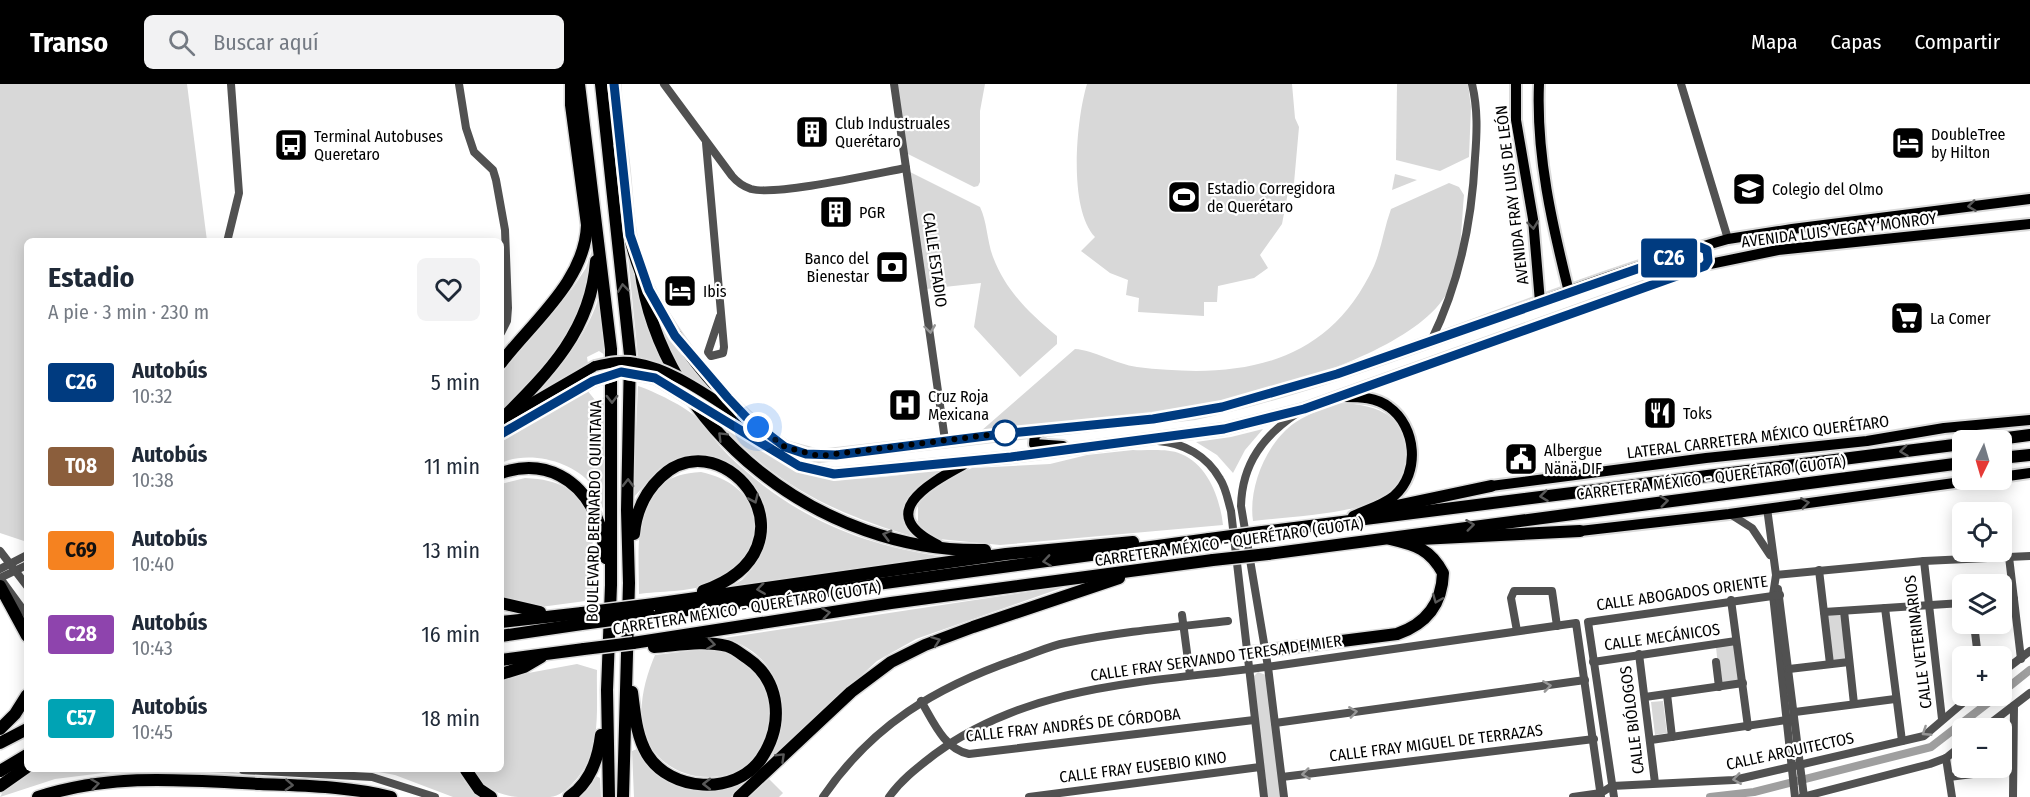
<!DOCTYPE html>
<html lang="es">
<meta charset="utf-8">
<style>
:root{--surface:#fff;--page:#f2f2f3;--text:#1f2937;--muted:#747a83;--accent:#000}
body{margin:0;font-family:"Fira Sans Condensed",sans-serif;background:var(--page);color:var(--text);height:100vh;display:flex;flex-direction:column;font-size:22px;white-space:nowrap}
*{box-sizing:border-box;margin:0}
p{font-size:20px;color:var(--muted)}
.icon{flex:none;width:33px;height:33px;fill:none;stroke:currentColor;stroke-width:2;stroke-linecap:round;stroke-linejoin:round}
.map{position:relative;flex:1;overflow:hidden}
.sheet{position:absolute;left:24px;top:154px;width:480px;height:534px;display:flex;flex-direction:column;background:var(--surface);border-radius:9px;box-shadow:0 3px 15px #0003}
.sheet>*{flex:none}
.badge{padding:0 12px;border-radius:4px;font-size:21px;line-height:39px}
.needle{width:39px;rotate:185deg}
.buttons{position:absolute;left:1952px;top:346px;display:grid;gap:12px}
.buttons a{display:grid;place-items:center;width:60px;height:60px;border-radius:9px;background:var(--surface);box-shadow:0 3px 15px #0003;font-size:30px}
.you{position:absolute;width:30px;height:30px;margin:-15px;border:4px solid #fff;border-radius:50%;background:#1a73e8;box-shadow:0 0 0 9px #1a73e833}
.map>.badge{position:absolute;translate:-50% -50%;box-shadow:0 0 0 3px #fff}
.round{display:grid;place-items:center;flex:none;width:63px;height:63px;border-radius:9px;background:var(--page)}
.overview{display:flex;align-items:center;justify-content:space-between;height:102px;padding:0 24px}
h1{font-size:28px;font-weight:700;line-height:45px}
ul{padding:0;list-style:none}
li{display:flex;align-items:center;gap:18px;height:84px;padding:0 24px}
li div{flex:1}
li b{display:block;font-size:22px}
li em{font-style:normal}
li .badge{min-width:66px;font-weight:700;text-align:center}
header{display:flex;align-items:center;gap:36px;box-sizing:border-box;height:84px;padding:0 30px;background:var(--accent);color:#fff}
header strong{font-size:28px}
nav{display:flex;gap:33px;margin-inline-start:auto;font-size:21px}
.search{width:420px;height:54px;background:var(--page);display:flex;align-items:center;gap:15px;box-sizing:border-box;padding:0 21px;border-radius:9px;color:var(--muted);font-size:22px}
.map>svg:first-child{display:block}
</style>
<header>
<strong>Transo</strong>
<div class="search"><svg class="icon" aria-label="search" viewBox="0 0 24 24"><circle cx="10" cy="10" r="6"/><path d="M15 15l6 6"/></svg>Buscar aquí</div>
<nav><a>Mapa</a><a>Capas</a><a>Compartir</a></nav>
</header>
<div class="map">
<svg width="2030" height="713" viewBox="0 0 2030 713">
<rect width="100%" height="100%" fill="#fff"/>
<g fill="#d8d8d8">
<path d="M0,0H187L207,157L27,158V458L0,449Z"/>
<path d="M896,0H985L980,27V98L978,102L974,103L906,69Z"/>
<path d="M1087,0H1292L1295,34L1299,43L1294,99L1289,103L1282,140L1260,171L1268,184L1254,194L1218,202L1217,218H1204V232L1138,228L1139,214L1126,211L1128,196L1110,189L1081,167L1095,153C1068,125 1076,36 1087,0Z"/>
<path d="M1397,0H1468L1471,23L1469,73L1440,87L1396,76Z"/>
<path d="M908,87L980,123C987,137 987,157 993,173C1006,207 1029,229 1057,252V260L1020,293L974,243L981,199L926,205Z"/>
<path d="M1395,90L1417,96L1392,106Z"/>
<path d="M1449,99L1459,103L1464,111C1461,142 1462,180 1447,209C1417,264 1285,304 1226,316C1146,332 1062,337 981,347L1075,265C1093,266 1116,280 1137,283C1237,295 1327,284 1374,182C1382,163 1384,144 1391,125Z"/>
<path d="M625,143L639,214L664,281L638,273Z"/>
<path d="M593,164C593,233 546,283 501,330V290L572,205L586,184Z"/>
<path d="M598,216L603,217L608,273L599,267L587,273L588,280L536,312C560,283 586,252 598,216Z"/>
<path d="M650,222L700,287L779,377C832,406 887,392 944,385C917,401 892,421 915,453C813,424 743,382 684,292C670,270 661,245 650,222Z"/>
<path d="M638,302C653,307 687,323 698,335C712,352 724,369 741,383C802,437 864,461 944,473L726,505L742,496L752,485L765,461L767,446L765,429L759,412L751,399L740,390L690,374L660,384L633,414Z"/>
<path d="M587,306L595,316L606,313L603,425C600,417 597,407 591,400C572,377 529,366 501,379V358Z"/>
<path d="M1340,319C1358,320 1377,322 1392,334C1411,349 1411,388 1395,405C1392,409 1385,413 1380,415C1353,430 1286,433 1253,437C1248,403 1267,357 1296,338C1310,329 1325,324 1340,319Z"/>
<path d="M1263,345L1245,366L1233,389L1217,371L1196,358L1231,353Z"/>
<path d="M1133,366C1148,367 1167,364 1181,370C1208,381 1220,414 1223,441L1000,461L939,455L924,447L918,438V417L925,409L950,393L972,384L1050,380L1087,371Z"/>
<path d="M701,388C772,403 771,474 708,500C691,508 658,507 639,510C639,457 629,391 701,388Z"/>
<path d="M525,394C605,397 592,456 593,516L533,524L501,518V400Z"/>
<path d="M1067,502L916,555L877,577L770,676C793,626 783,571 724,554Z"/>
<path d="M1841,527L1845,575L1832,577L1827,529Z"/>
<path d="M1735,560L1740,598L1720,601L1716,563Z"/>
<path d="M714,564C740,573 772,590 770,622C770,633 770,644 766,654C751,704 677,705 651,663C634,636 643,599 655,571Z"/>
<path d="M577,580L597,586C596,626 603,668 573,699C567,706 559,712 550,713C541,713 531,713 522,713C502,713 482,704 472,686H501V594Z"/>
<path d="M1258,588L1266,591L1281,713H1268L1252,594Z"/>
<path d="M1663,617L1667,649L1655,651L1651,618Z"/>
<path d="M637,665C665,713 705,698 753,691L731,713H634L632,667Z"/>
<path d="M31,686H127L55,695L0,713L5,704Z"/>
<path d="M179,686H217L257,691Z"/>
<path d="M368,686H458L465,698L481,713H453L395,691Z"/>
<path d="M596,692L600,694L601,713H578Z"/>
<path d="M769,695L783,709L779,713H749Z"/>
</g>
<g fill="none" stroke-linecap="round" stroke-linejoin="round">
<g stroke="#9f9f9f" stroke-width="8">
<path d="M2001,609L2030,586"/>
<path d="M1710,713L1754,708L1931,663L1997,612"/>
</g>
<defs>
<g id="major">
<path d="M1516,0V36L1533,135L1540,218"/>
<path d="M1539,0C1536,71 1552,140 1569,208"/>
<path d="M1344,313C1360,313 1376,313 1389,323C1416,342 1421,389 1394,412C1383,421 1366,426 1353,432"/>
<path d="M507,333L595,282"/>
<path d="M753,340L785,363L819,372L1195,329C1378,289 1548,205 1728,155L1792,145L2030,115"/>
<path d="M1044,347L1035,350L1034,360L1063,362"/>
<path d="M501,350L593,297"/>
<path d="M772,366L799,382L834,390L1012,373L1224,345L1303,325L1705,181L1778,166L2030,140"/>
<path d="M2001,393L2030,389"/>
<path d="M1491,402L1706,374L1867,357L1944,344L2030,336"/>
<path d="M1580,447L1729,430L1976,396"/>
<path d="M938,461C875,430 926,401 963,381"/>
</g>
<g id="highway">
<path d="M579,0L611,265V501L607,606L609,713"/>
<path d="M601,0L630,271L627,426L629,499L623,713"/>
<path d="M614,0L617,56"/>
<path d="M617,47C626,82 624,117 630,152C642,219 707,300 758,343"/>
<path d="M640,183C660,346 823,470 985,466"/>
<path d="M501,279C533,237 585,197 587,141L571,21V0"/>
<path d="M501,336C548,289 591,247 596,177"/>
<path d="M1984,357L2030,351"/>
<path d="M2001,374L2030,371"/>
<path d="M501,389C545,374 582,395 598,437C603,448 603,462 606,474"/>
<path d="M1368,428L1491,402"/>
<path d="M1262,448L1962,360"/>
<path d="M634,450C636,427 644,409 661,393C725,332 826,464 703,507"/>
<path d="M1420,455L1580,447"/>
<path d="M1268,470L1962,379"/>
<path d="M0,502L27,552"/>
<path d="M501,519L540,528"/>
<path d="M654,520L1006,470L1133,458"/>
<path d="M650,531L1209,455"/>
<path d="M501,538L582,529"/>
<path d="M501,552L582,540"/>
<path d="M633,559L891,519L1213,476"/>
<path d="M1247,569L1397,550C1426,540 1442,520 1443,489C1430,465 1416,461 1390,455"/>
<path d="M501,576L584,565"/>
<path d="M501,590L524,583L541,573"/>
<path d="M632,608C635,630 636,651 647,670C670,708 735,712 761,675C784,641 781,597 747,574C741,570 734,564 727,562C704,556 679,561 654,563"/>
<path d="M0,645L15,630L27,611"/>
<path d="M0,659L27,645"/>
<path d="M466,686L479,705L491,713"/>
<path d="M0,687L27,671"/>
<path d="M0,702L27,683"/>
<path d="M38,713C114,689 182,696 260,700C304,702 348,702 391,713"/>
<path d="M569,713C590,699 598,676 601,651"/>
<path d="M739,713L851,608L891,578L925,561L973,543L1119,494"/>
</g>
</defs>
<use href="#major" stroke="#dbdbdb" stroke-width="14"/>
<use href="#highway" stroke="#dbdbdb" stroke-width="15"/>
<g stroke="#515151" stroke-width="8">
<path d="M459,0L466,44L474,68L493,86L496,96L505,146L508,224L507,237L501,249"/>
<path d="M664,0L732,92C737,98 742,102 751,105C776,112 874,90 906,84"/>
<path d="M894,0L945,356"/>
<path d="M1681,0L1728,155"/>
<path d="M706,59L724,263L723,269L711,272L708,268L720,232"/>
<path d="M227,158L239,109L231,0"/>
<path d="M1431,257C1460,198 1472,138 1475,74C1477,49 1478,25 1472,0"/>
<path d="M1158,357C1184,359 1207,372 1220,395C1226,404 1228,417 1231,427L1264,713"/>
<path d="M1767,424L1776,491L1773,511L1795,713"/>
<path d="M1730,430L1752,444L1770,471"/>
<path d="M2009,473L2021,575"/>
<path d="M1924,477L1942,635"/>
<path d="M0,485L27,471"/>
<path d="M1819,486L1830,580"/>
<path d="M1776,491L1924,477L2030,472"/>
<path d="M0,494L27,531"/>
<path d="M0,494L27,481"/>
<path d="M1778,505L1804,713"/>
<path d="M1731,516L1748,643"/>
<path d="M2001,516L2014,515"/>
<path d="M1885,524L1902,657"/>
<path d="M1844,527L1854,620"/>
<path d="M1824,528L1962,519"/>
<path d="M1182,531L1190,591"/>
<path d="M1974,540L1978,573"/>
<path d="M1517,547L1511,514L1514,507H1552L1557,542"/>
<path d="M1639,570L1655,699"/>
<path d="M1593,578L1736,557"/>
<path d="M1716,578L1719,603"/>
<path d="M1789,585L1849,578"/>
<path d="M2001,589L2030,567"/>
<path d="M1667,610L1672,653"/>
<path d="M1645,613L1743,599"/>
<path d="M921,617C933,637 944,665 969,670L1254,636"/>
<path d="M1795,628L1895,615"/>
<path d="M1275,639L1585,596"/>
<path d="M1983,645L2030,609"/>
<path d="M1651,656L1793,635"/>
<path d="M1946,674L1952,713"/>
<path d="M243,686L372,693L435,713"/>
<path d="M1282,693L1594,655"/>
<path d="M1949,693L2012,685"/>
<path d="M823,713C872,641 936,603 1017,575C1033,570 1049,562 1065,559C1118,548 1174,543 1228,537"/>
<path d="M889,713C902,695 917,684 935,670C1034,597 1158,598 1274,582C1375,567 1476,554 1576,539L1601,713"/>
<path d="M1029,713L1260,683"/>
<path d="M1284,713L1268,583L1241,422C1242,379 1264,351 1299,328"/>
<path d="M1573,713L1601,709L1612,702L1734,696L1924,652L1971,612"/>
<path d="M1614,713L1588,538L1780,511"/>
<path d="M1802,713L1930,680L1946,674L1962,661"/>
<path d="M2013,713L2014,622"/>
</g>
<use href="#major" stroke="#000" stroke-width="10"/>
<use href="#highway" stroke="#000" stroke-width="12"/>
<defs>
<g id="major-bridge">
<path d="M595,282C608,279 622,276 636,279C675,285 713,316 747,336"/>
<path d="M593,297L621,288L655,294L772,366"/>
</g>
<g id="highway-bridge">
<path d="M1209,455L1262,448"/>
<path d="M1213,476L1268,470"/>
<path d="M582,529L654,520"/>
<path d="M582,540L650,531"/>
<path d="M584,565L633,559"/>
</g>
</defs>
<use href="#major-bridge" stroke="#dbdbdb" stroke-width="14" stroke-linecap="butt"/>
<use href="#highway-bridge" stroke="#dbdbdb" stroke-width="15" stroke-linecap="butt"/>
<path stroke="#515151" stroke-width="8" d="M0,467L27,502"/>
<use href="#major-bridge" stroke="#000" stroke-width="10"/>
<use href="#highway-bridge" stroke="#000" stroke-width="12"/>
</g>
<defs><path id="oneway-chevron" d="M-2-3.5L2.5 0L-2 3.5" fill="none" stroke-width="1.6" stroke-linecap="round" stroke-linejoin="round" transform="scale(1.5)"/></defs>
<g stroke="#595959">
<use href="#oneway-chevron" transform="translate(1972 122) rotate(173)"/>
<use href="#oneway-chevron" transform="translate(1533 141) rotate(83)"/>
<use href="#oneway-chevron" transform="translate(623 204) rotate(-97)"/>
<use href="#oneway-chevron" transform="translate(612 315) rotate(90)"/>
<use href="#oneway-chevron" transform="translate(722 352) rotate(-135)"/>
<use href="#oneway-chevron" transform="translate(1904 367) rotate(173)"/>
<use href="#oneway-chevron" transform="translate(628 399) rotate(-89)"/>
<use href="#oneway-chevron" transform="translate(1544 412) rotate(173)"/>
<use href="#oneway-chevron" transform="translate(754 415) rotate(66)"/>
<use href="#oneway-chevron" transform="translate(1664 417) rotate(-7)"/>
<use href="#oneway-chevron" transform="translate(1805 419) rotate(-8)"/>
<use href="#oneway-chevron" transform="translate(1470 441) rotate(-7)"/>
<use href="#oneway-chevron" transform="translate(887 451) rotate(-165)"/>
<use href="#oneway-chevron" transform="translate(1047 477) rotate(172)"/>
<use href="#oneway-chevron" transform="translate(761 505) rotate(172)"/>
<use href="#oneway-chevron" transform="translate(1437 515) rotate(112)"/>
<use href="#oneway-chevron" transform="translate(826 529) rotate(-8)"/>
<use href="#oneway-chevron" transform="translate(936 557) rotate(-21)"/>
<use href="#oneway-chevron" transform="translate(711 560) rotate(8)"/>
<use href="#oneway-chevron" transform="translate(781 673) rotate(-44)"/>
<use href="#oneway-chevron" transform="translate(95 700) rotate(-8)"/>
<use href="#oneway-chevron" transform="translate(707 700) rotate(-180)"/>
<use href="#oneway-chevron" transform="translate(289 701) rotate(3)"/>
</g>
<g stroke="#979797">
<use href="#oneway-chevron" transform="translate(930 245) rotate(82)"/>
<use href="#oneway-chevron" transform="translate(1547 602) rotate(-8)"/>
<use href="#oneway-chevron" transform="translate(1353 628) rotate(-8)"/>
<use href="#oneway-chevron" transform="translate(1926 648) rotate(147)"/>
<use href="#oneway-chevron" transform="translate(1306 690) rotate(173)"/>
<use href="#oneway-chevron" transform="translate(1737 695) rotate(172)"/>
</g>
<g fill="none" stroke-linecap="round" stroke-linejoin="round">
<defs>
<path id="line" d="M501,350L593,297L621,288L655,294L799,382L834,390L1011,373L1224,345L1304,325L1705,182L1708,177L1707,166L1700,163L1337,290L1222,323L1153,335L1010,349L836,371L806,370L785,363L746,333L728,314L675,252L649,206L630,151L614,0"/>
</defs>
<use href="#line" stroke="#fff" stroke-width="14"/>
<use href="#line" stroke="#003b80" stroke-width="9"/>
<path stroke="#000" stroke-width="6" stroke-dasharray="0 10.8" d="M758,343L785,363L819,372L1005,349"/>
</g>
<defs>
<symbol id="building-square" viewBox="-11 -11 22 22"><rect x="-9" y="-9" width="18" height="18" rx="4" fill="#000" stroke="#fff"/><path d="M-4-6H4V6H1V3H-1V6H-4ZM-2.5-4.3h1.7v1.8h-1.7ZM.8-4.3h1.7v1.8H.8ZM-2.5-1h1.7V.8h-1.7ZM.8-1h1.7V.8H.8Z" fill="#fff"/></symbol>
<symbol id="hotel-square" viewBox="-11 -11 22 22"><rect x="-9" y="-9" width="18" height="18" rx="4" fill="#000" stroke="#fff"/><path d="M-6-4.5h1.5V1H6V5H4.5V3h-9V5H-6ZM-4 0a1.8 1.8 0 1 1 3.6 0ZM.5 0V-2.5h3Q6-2.5 6 0Z" fill="#fff"/></symbol>
<symbol id="bus-square" viewBox="-11 -11 22 22"><rect x="-9" y="-9" width="18" height="18" rx="4" fill="#000" stroke="#fff"/><path d="M-5-6H5V4H4V6H2V4H-2V6H-4V4H-5ZM-3.5-4V0h7V-4ZM-3.5 1.2v1.5H-2V1.2ZM2 1.2v1.5H3.5V1.2Z" fill="#fff"/></symbol>
<symbol id="school-square" viewBox="-11 -11 22 22"><rect x="-9" y="-9" width="18" height="18" rx="4" fill="#000" stroke="#fff"/><path d="M0-5L7-2L0 1L-7-2ZM-4 1L0 2.5L4 1V4Q0 6-4 4Z" fill="#fff"/></symbol>
<symbol id="stadium-square" viewBox="-11 -11 22 22"><rect x="-9" y="-9" width="18" height="18" rx="4" fill="#000" stroke="#fff"/><path d="M0-5a6.5 5 0 1 0 0 10a6.5 5 0 1 0 0-10ZM-3.5-1.8h7v3.6h-7Z" fill="#fff"/></symbol>
<symbol id="bank-square" viewBox="-11 -11 22 22"><rect x="-9" y="-9" width="18" height="18" rx="4" fill="#000" stroke="#fff"/><path d="M-6-4H6V4H-6ZM0-2.3a2.3 2.3 0 1 0 0 4.6a2.3 2.3 0 1 0 0-4.6Z" fill="#fff"/></symbol>
<symbol id="supermarket-square" viewBox="-11 -11 22 22"><rect x="-9" y="-9" width="18" height="18" rx="4" fill="#000" stroke="#fff"/><path d="M-6-5.5h2.5l.6 2H6L4.5 2H-2.5L-4.4-4H-6ZM-1.5 3.2a1.3 1.3 0 1 0 .1 0ZM3 3.2a1.3 1.3 0 1 0 .1 0Z" fill="#fff"/></symbol>
<symbol id="hospital-square" viewBox="-11 -11 22 22"><rect x="-9" y="-9" width="18" height="18" rx="4" fill="#000" stroke="#fff"/><path d="M-5-5h3v3.5h4V-5h3V5h-3V1.5h-4V5h-3Z" fill="#fff"/></symbol>
<symbol id="restaurant-square" viewBox="-11 -11 22 22"><rect x="-9" y="-9" width="18" height="18" rx="4" fill="#000" stroke="#fff"/><path d="M-5-6h1v4h1v-4h1v4h1v-4h1v5L-1.5 .5V6h-2V.5L-5-1ZM5-6V6H3V1.5H1.5Q1.5-4 5-6Z" fill="#fff"/></symbol>
<symbol id="civic-square" viewBox="-11 -11 22 22"><rect x="-9" y="-9" width="18" height="18" rx="4" fill="#000" stroke="#fff"/><path d="M-.6-6.5H3V-4.5H.6V-3L4-1V1h2V6H-6V1h2V-1L-.6-3ZM-1.2 2.5V6h2.4V2.5Z" fill="#fff"/></symbol>
</defs>
<g fill-rule="evenodd">
<use href="#building-square" x="793" y="29" width="38" height="38"/>
<use href="#hotel-square" x="1889" y="40" width="38" height="38"/>
<use href="#bus-square" x="272" y="42" width="38" height="38"/>
<use href="#school-square" x="1730" y="86" width="38" height="38"/>
<use href="#stadium-square" x="1165" y="94" width="38" height="38"/>
<use href="#building-square" x="817" y="109" width="38" height="38"/>
<use href="#bank-square" x="873" y="164" width="38" height="38"/>
<use href="#hotel-square" x="661" y="188" width="38" height="38"/>
<use href="#supermarket-square" x="1888" y="215" width="38" height="38"/>
<use href="#hospital-square" x="886" y="302" width="38" height="38"/>
<use href="#restaurant-square" x="1641" y="310" width="38" height="38"/>
<use href="#civic-square" x="1502" y="356" width="38" height="38"/>
</g>
<circle fill="#fff" stroke="#003b80" stroke-width="3" cx="1005" cy="349" r="12"/>
<g text-anchor="middle" dominant-baseline="central" stroke-width="4.5" stroke-linejoin="round" paint-order="stroke">
<g font-size="16" fill="#000" stroke="#fff" text-anchor="start">
<text x="835" y="39">Club Industruales<tspan x="835" dy="18">Querétaro</tspan></text>
<text x="1931" y="50">DoubleTree<tspan x="1931" dy="18">by Hilton</tspan></text>
<text x="314" y="52">Terminal Autobuses<tspan x="314" dy="18">Queretaro</tspan></text>
<text x="1207" y="104">Estadio Corregidora<tspan x="1207" dy="18">de Querétaro</tspan></text>
<text x="1772" y="105">Colegio del Olmo</text>
<text x="859" y="128">PGR</text>
<text x="869" y="174" text-anchor="end">Banco del<tspan x="869" dy="18">Bienestar</tspan></text>
<text x="703" y="207">Ibis</text>
<text x="1930" y="234">La Comer</text>
<text x="928" y="312">Cruz Roja<tspan x="928" dy="18">Mexicana</tspan></text>
<text x="1683" y="329">Toks</text>
<text x="1544" y="366">Albergue<tspan x="1544" dy="18">Nänä DIF</tspan></text>
</g>
<g font-size="16" fill="#000" stroke="#fff">
<text transform="translate(1512 111) rotate(-97)">AVENIDA FRAY LUIS DE LEÓN</text>
<text transform="translate(1839 146) rotate(-7)">AVENIDA LUIS VEGA Y MONROY</text>
<text transform="translate(935 176) rotate(82)">CALLE ESTADIO</text>
<text transform="translate(1758 353) rotate(-7)">LATERAL CARRETERA MÉXICO QUERÉTARO</text>
<text transform="translate(1711 394) rotate(-7)">CARRETERA MÉXICO - QUERÉTARO (CUOTA)</text>
<text transform="translate(594 427) rotate(-89)">BOULEVARD BERNARDO QUINTANA</text>
<text transform="translate(1229 458) rotate(-8)">CARRETERA MÉXICO - QUERÉTARO (CUOTA)</text>
<text transform="translate(1682 509) rotate(-8)">CALLE ABOGADOS ORIENTE</text>
<text transform="translate(747 524) rotate(-9)">CARRETERA MÉXICO - QUERÉTARO (CUOTA)</text>
<text transform="translate(1662 553) rotate(-8)">CALLE MECÁNICOS</text>
<text transform="translate(1918 558) rotate(-97)">CALLE VETERINARIOS</text>
<text transform="translate(1216 574) rotate(-8)">CALLE FRAY SERVANDO TERESA DE MIER</text>
<text transform="translate(1632 636) rotate(-97)">CALLE BIÓLOGOS</text>
<text transform="translate(1073 641) rotate(-6)">CALLE FRAY ANDRÉS DE CÓRDOBA</text>
<text transform="translate(1436 659) rotate(-7)">CALLE FRAY MIGUEL DE TERRAZAS</text>
<text transform="translate(1790 667) rotate(-12)">CALLE ARQUITECTOS</text>
<text transform="translate(1143 683) rotate(-7)">CALLE FRAY EUSEBIO KINO</text>
</g>
</g>
</svg>
<div class="buttons">
<a><svg class="needle" viewBox="-14 -14 28 28"><path d="M0-13l5 13h-10z" fill="#e53935"/><path d="M0 13l5-13h-10z" fill="#747a83"/></svg></a>
<a><svg class="icon" aria-label="locate" viewBox="0 0 24 24"><circle cx="12" cy="12" r="6"/><path d="M12 2v4M12 18v4M2 12h4M18 12h4"/></svg></a>
<a><svg class="icon" aria-label="layers" viewBox="0 0 24 24"><path d="M12 4l9 5-9 5-9-5zM3 14l9 5 9-5"/></svg></a>
<a>+</a>
<a>−</a>
</div>
<div class="you" style="left:758px;top:343px"></div>
<b class="badge" style="left:1669px;top:174px;background:#003b80;color:#fff">C26</b>
<section class="sheet">
<div class="overview"><div><h1>Estadio</h1><p>A pie · 3 min · 230 m</p></div><a class="round"><svg class="icon" aria-label="heart" viewBox="0 0 24 24"><path d="M12 20l-8-8c-3-5 5-10 8-4 3-6 11-1 8 4z"/></svg></a></div>
<ul>
<li><span class="badge" style="background:#003b80;color:#fff">C26</span><div><b>Autobús</b><p>10:32</p></div><em>5 min</em></li>
<li><span class="badge" style="background:#8b5e3c;color:#fff">T08</span><div><b>Autobús</b><p>10:38</p></div><em>11 min</em></li>
<li><span class="badge" style="background:#f58220;color:#111">C69</span><div><b>Autobús</b><p>10:40</p></div><em>13 min</em></li>
<li><span class="badge" style="background:#8e44ad;color:#fff">C28</span><div><b>Autobús</b><p>10:43</p></div><em>16 min</em></li>
<li><span class="badge" style="background:#00a3b4;color:#fff">C57</span><div><b>Autobús</b><p>10:45</p></div><em>18 min</em></li>
</ul>
</section>
</div>
